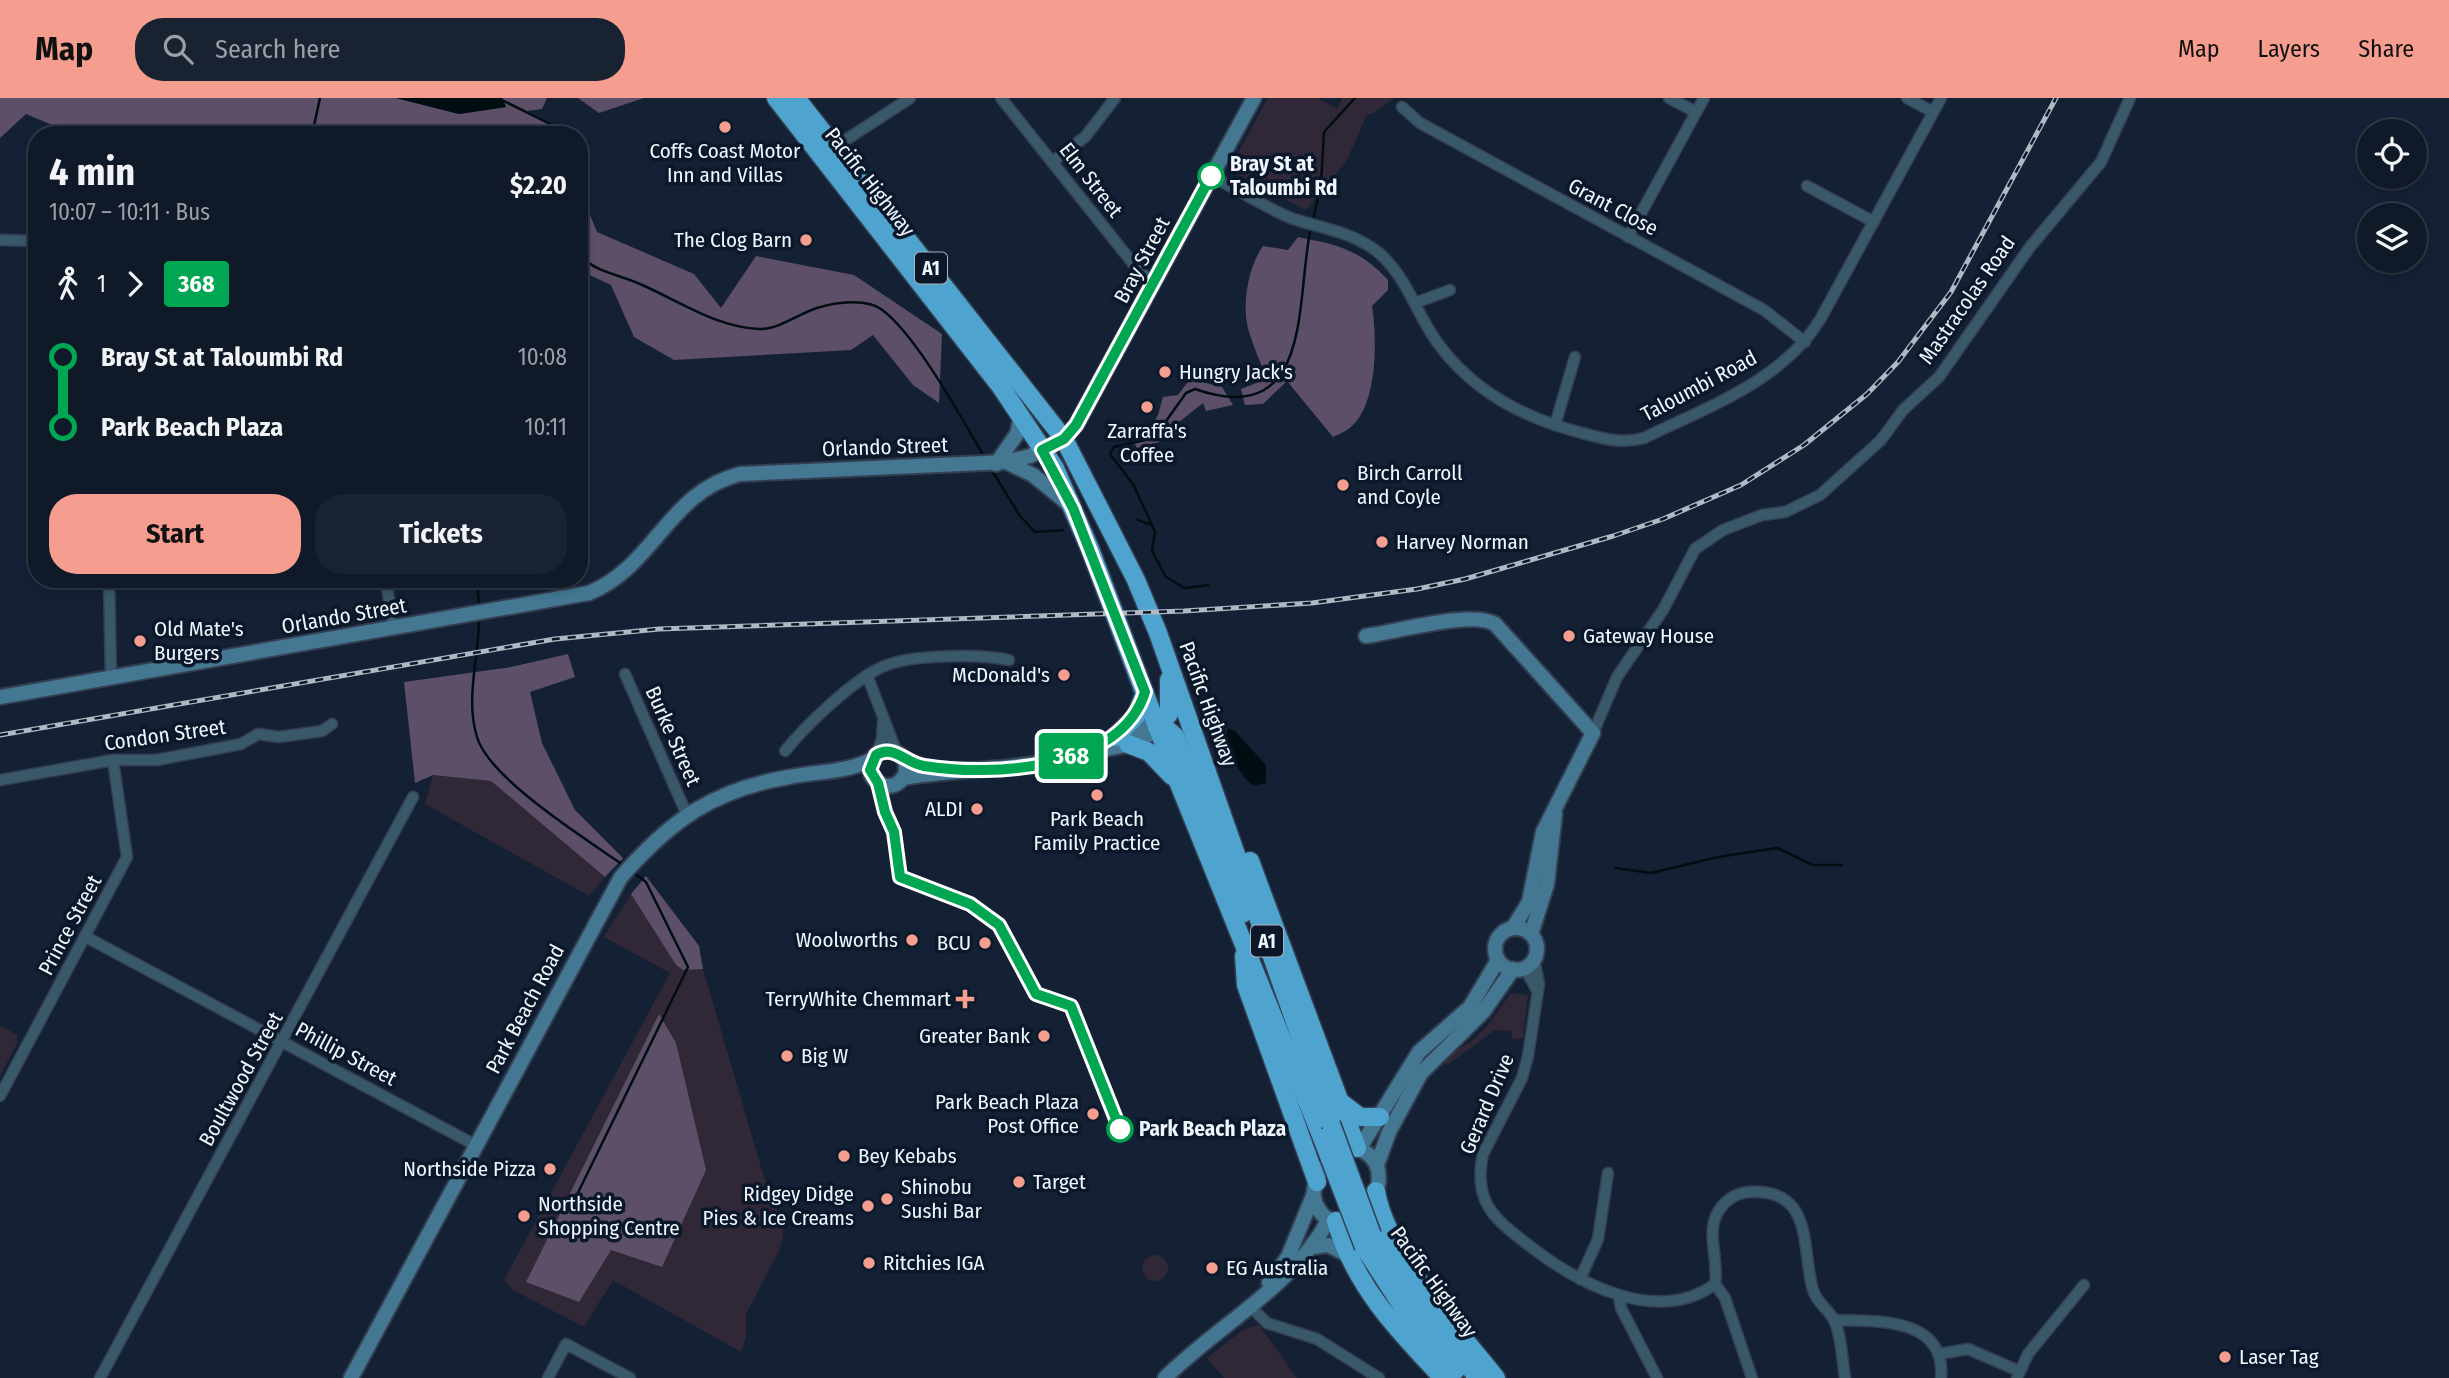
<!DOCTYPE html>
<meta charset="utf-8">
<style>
:root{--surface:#0f1928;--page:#182230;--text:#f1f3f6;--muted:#9ba0a8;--line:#2f3845;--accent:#f59d8e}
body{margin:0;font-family:"Fira Sans Condensed",sans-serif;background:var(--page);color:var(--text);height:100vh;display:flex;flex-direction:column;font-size:26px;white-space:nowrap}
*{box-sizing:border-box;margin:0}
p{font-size:23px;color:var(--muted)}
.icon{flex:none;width:38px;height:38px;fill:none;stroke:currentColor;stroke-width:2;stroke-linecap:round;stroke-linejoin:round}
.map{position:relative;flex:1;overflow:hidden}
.panel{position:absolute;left:28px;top:28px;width:560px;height:462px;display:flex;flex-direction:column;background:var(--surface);border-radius:28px;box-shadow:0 4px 10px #0003,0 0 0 2px var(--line)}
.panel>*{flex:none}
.badge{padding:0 14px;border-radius:5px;font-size:24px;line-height:46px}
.tools{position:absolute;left:2357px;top:21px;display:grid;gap:14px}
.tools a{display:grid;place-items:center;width:70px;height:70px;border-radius:50%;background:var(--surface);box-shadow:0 4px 10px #0003,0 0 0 2px var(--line);font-size:35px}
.map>.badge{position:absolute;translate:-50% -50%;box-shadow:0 0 0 4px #fff}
.legs{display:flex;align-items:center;gap:10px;height:77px;padding:0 21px;font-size:23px}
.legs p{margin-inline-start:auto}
.headline{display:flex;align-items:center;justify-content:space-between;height:119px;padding:0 21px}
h1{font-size:38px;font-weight:700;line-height:52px}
.cta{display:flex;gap:14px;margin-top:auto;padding:14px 21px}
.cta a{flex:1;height:80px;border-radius:28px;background:var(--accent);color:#111;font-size:28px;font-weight:700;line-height:80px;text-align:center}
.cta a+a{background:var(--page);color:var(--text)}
ul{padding:0 21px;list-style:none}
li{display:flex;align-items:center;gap:24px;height:70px;font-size:26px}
li i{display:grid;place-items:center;width:10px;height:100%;margin:0 9px;background:currentColor}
li i::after{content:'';width:18px;height:18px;margin:-9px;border:5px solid;border-radius:50%;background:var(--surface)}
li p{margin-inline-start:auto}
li:first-child i{background:linear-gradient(#0000 50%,currentColor 0)}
li:last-child i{background:linear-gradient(currentColor 50%,#0000 0)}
header{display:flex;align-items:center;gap:42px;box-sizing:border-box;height:98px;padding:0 35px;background:var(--accent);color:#111}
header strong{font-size:33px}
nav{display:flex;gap:38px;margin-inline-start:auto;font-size:24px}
.search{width:490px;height:63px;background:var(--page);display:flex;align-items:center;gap:18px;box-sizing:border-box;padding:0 24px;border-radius:28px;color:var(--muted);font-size:26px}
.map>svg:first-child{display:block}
</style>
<header>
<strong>Map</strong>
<div class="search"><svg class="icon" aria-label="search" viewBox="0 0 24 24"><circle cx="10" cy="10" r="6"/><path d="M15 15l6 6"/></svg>Search here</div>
<nav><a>Map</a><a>Layers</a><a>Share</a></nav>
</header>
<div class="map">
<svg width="2449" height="1280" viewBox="0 0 2449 1280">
<rect width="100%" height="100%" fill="#142135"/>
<g fill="#312837">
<path d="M1268,0H1317L1337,10L1342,0H1394L1372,16H1367L1347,62L1306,112L1235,75L1232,66Z"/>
<path d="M433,677L491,683L605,779L589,798L425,706Z"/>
<path d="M631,796L676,867L683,872L703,871L763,1076L783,1127V1140L779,1153L746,1216V1239L741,1254L613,1182L584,1229L513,1192L504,1182L670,875L604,839Z"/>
<path d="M1511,895L1528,897L1523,940L1512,941V933L1495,932L1447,967L1441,962C1450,953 1460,951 1470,944C1489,930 1498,912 1511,895Z"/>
<path d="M0,927L17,937V945L0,978Z"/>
<circle cx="1155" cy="1170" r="13"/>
<path d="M1259,1227L1297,1280H1224L1207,1260L1244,1231Z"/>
</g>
<g fill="#5d4f67">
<path d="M0,0H396L459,16L506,9L503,0H547L542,11L527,13L554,28L558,37H76L26,16L0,40Z"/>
<path d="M578,0H644L599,15Z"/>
<path d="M579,90L597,134L694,176L721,210L756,158L854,177L942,236L939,305L913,287L873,237L851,252L674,262L634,239L611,187L579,172Z"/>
<path d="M1298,139C1338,147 1359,151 1388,182V192L1372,208C1377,240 1378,304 1352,328C1347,333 1339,336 1333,339L1287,283L1263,306L1245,307L1241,291L1267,281C1261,266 1254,250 1249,234C1241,208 1248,169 1263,148L1288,152Z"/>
<path d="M1190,281L1222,289L1233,307L1206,313L1203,305L1179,324L1181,338L1137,350L1131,338L1148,333L1158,317L1163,299L1178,297Z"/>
<path d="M568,556L575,579L530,594L542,645L575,712L623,760L605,779L491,683L433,677L415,685L404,584L511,569Z"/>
<path d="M646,778L699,848L703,871L683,872L676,867L631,796Z"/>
<path d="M659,916L676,945L706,1072L662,1169L611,1152L579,1204L526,1184Z"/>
</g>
<g fill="#000e11">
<path d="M396,0H502L506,9L459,16Z"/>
<path d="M1228,630L1235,633L1266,667V685L1255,688C1240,682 1223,644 1228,630Z"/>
</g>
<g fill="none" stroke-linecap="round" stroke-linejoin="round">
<g stroke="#000e11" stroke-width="2.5">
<path d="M504,3L554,28L559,37"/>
<path d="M312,37L320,0"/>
<path d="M1313,123L1321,85L1324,34L1355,0"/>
<path d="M579,157C597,175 618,176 640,186C679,203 716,229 759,231C775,232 795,219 809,213C828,205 864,199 881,211C916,236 962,321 985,360"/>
<path d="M991,371L1020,418L1035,434L1063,432"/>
<path d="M1138,422L1152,427L1155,434L1152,453L1166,479L1185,490L1208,487"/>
<path d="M1152,427L1133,386L1110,356L1114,349L1154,340L1186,295L1195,291C1315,333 1295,200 1311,129"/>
<path d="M477,481L479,511"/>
<path d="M479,521C479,560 465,600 477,639C489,681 589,743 626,769"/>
<path d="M1615,770L1651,775L1718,759L1777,750L1813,767H1842"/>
<path d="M572,1107L688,869L646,784L634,775"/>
</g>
<defs>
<g id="street">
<path d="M1001,0L1139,173L1154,184"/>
<path d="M1669,0L1696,14"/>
<path d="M1907,0L1933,14"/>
<path d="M1402,9L1420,25L1764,212L1805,244"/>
<path d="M832,51L910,0"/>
<path d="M1052,64L1085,39L1115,0"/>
<path d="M1211,78C1237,91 1264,109 1291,120C1322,131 1352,133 1379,155C1407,179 1416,215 1437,244C1473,294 1524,320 1582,335C1604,341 1622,346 1644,340C1707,309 1783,283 1821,220L1941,0"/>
<path d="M1807,88L1874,124"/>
<path d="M1628,139L1704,0"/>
<path d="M0,142L37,143"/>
<path d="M1415,205L1450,192"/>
<path d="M1555,327L1575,259"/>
<path d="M109,481L111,579"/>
<path d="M386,481L393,531"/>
<path d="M560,481L563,500"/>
<path d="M625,576L687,717"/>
<path d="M867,577L897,655"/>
<path d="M1593,635L1617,579L1663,512L1695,451L1723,432L1762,417L1785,414L1820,397L1881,342L1903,312L1939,279L2030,149L2101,64L2130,0"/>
<path d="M785,653C805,628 853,582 882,569C910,556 980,556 1009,562"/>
<path d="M876,657L882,641L883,624"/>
<path d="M0,682L113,662H157L241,646L258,636L279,639L322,633L332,626"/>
<path d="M86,839L477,1048"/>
<path d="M1534,861L1539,886L1528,958L1522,980L1483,1056C1479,1074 1479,1092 1488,1108C1498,1125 1516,1137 1531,1149C1579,1186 1658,1228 1715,1186"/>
<path d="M1524,869L1538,894"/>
<path d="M0,998L127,759L113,662"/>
<path d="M1580,1181L1598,1141L1608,1075"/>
<path d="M1715,1186C1719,1164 1707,1138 1716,1118C1722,1104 1735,1095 1749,1094C1815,1090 1801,1151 1813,1192C1817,1205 1828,1211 1834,1222C1842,1239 1842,1262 1845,1280"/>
<path d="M1715,1186L1725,1200L1752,1280"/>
<path d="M1619,1199L1621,1210L1657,1280"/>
<path d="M1249,1207L1267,1225L1317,1241L1379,1280"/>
<path d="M1834,1222C1877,1223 1946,1219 1941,1280"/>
<path d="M1939,1256L1968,1251L2019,1273"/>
<path d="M100,1280L413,699"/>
<path d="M548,1280L566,1246L630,1280"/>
<path d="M2017,1280L2028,1256L2084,1187"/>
</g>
<g id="secondary">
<path d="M1006,364L1033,377L1071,408"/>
<path d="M996,366L1017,336L1021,318"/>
<path d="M1366,538C1396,534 1472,512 1495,526L1593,635L1543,734L1529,804L1513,830"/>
<path d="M0,599L589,495C655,468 668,394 740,376L1006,364L1030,358L1064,341L1076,327L1254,0"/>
<path d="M1120,638L1144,628L1157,629"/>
<circle cx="888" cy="670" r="18"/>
<path d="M903,680C950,672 996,672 1042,665C1058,663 1073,657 1089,654C1113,649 1140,649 1157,629"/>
<circle cx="1516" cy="851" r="21"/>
<path d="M1531,836L1547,786L1555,716"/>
<path d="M1357,1050C1412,1071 1349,1157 1319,1112C1302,1086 1331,1052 1357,1050Z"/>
<path d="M1359,1051L1419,954L1470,909L1498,862"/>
<path d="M1377,1067L1389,1034L1421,975L1483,914L1513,871"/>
<path d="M1313,1149L1328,1147L1348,1157"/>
<path d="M1269,1185L1288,1159L1313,1098"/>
<path d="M351,1280L621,779C671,722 713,692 789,679C819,673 845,675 873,661"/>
<path d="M1165,1280C1219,1226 1293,1189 1329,1121"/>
</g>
<g id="highway">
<path d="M776,0L1001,289L1055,370L1090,451L1179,686L1322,1040"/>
<path d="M796,0L1064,341L1136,482L1158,535L1331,1026"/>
<path d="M1157,629L1168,632L1175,638L1244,815"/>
<path d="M1157,629L1169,616V582"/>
<path d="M1115,639L1136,618L1145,595"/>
<path d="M1128,646L1149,654L1172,678"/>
<path d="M1250,763L1357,1050"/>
<path d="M1244,858L1246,887L1317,1084"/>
<path d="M1343,1006L1360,1019H1380"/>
<path d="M1376,1093C1386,1155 1457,1231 1496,1280"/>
<path d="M1336,1123C1354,1187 1398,1233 1443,1280"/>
<path d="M1372,1137L1389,1168L1478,1280"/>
<path d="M1364,1149L1406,1214L1456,1272"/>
</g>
</defs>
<use href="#street" stroke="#333f51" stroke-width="13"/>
<use href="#secondary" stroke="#333f51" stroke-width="18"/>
<use href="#highway" stroke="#333f51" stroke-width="21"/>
<use href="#street" stroke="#395869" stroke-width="10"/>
<use href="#secondary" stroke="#437792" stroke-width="14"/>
<use href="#highway" stroke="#4fa4cf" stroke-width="18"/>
<defs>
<path id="rail" d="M0,637L555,541L659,531L1184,513L1312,505L1417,491L1465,481L1613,438L1663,421L1741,387L1804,347L1867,296L1898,264L1951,194L2056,0"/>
</defs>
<use href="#rail" stroke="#b0b8c3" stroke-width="5"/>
<use href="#rail" stroke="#0b182a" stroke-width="2.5" stroke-dasharray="8" stroke-linecap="butt"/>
<defs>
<g id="highway-bridge">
<path d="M1331,1026L1372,1137"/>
<path d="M1322,1040L1364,1149"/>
</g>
</defs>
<use href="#highway-bridge" stroke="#333f51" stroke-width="21" stroke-linecap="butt"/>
<use href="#highway-bridge" stroke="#4fa4cf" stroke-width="18"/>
</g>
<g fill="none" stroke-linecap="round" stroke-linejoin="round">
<defs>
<path id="line-1" d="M1120,1031L1071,908L1036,896L999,827L970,806L900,779L894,734L885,714L878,685L870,672L876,657C894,646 905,665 924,668C992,679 1121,672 1145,594L1073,410L1042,352L1064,341L1076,327L1211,78"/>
</defs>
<use href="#line-1" stroke="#fff" stroke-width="16"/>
<use href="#line-1" stroke="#00a651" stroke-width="10"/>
</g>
<g fill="#f59d8e" stroke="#0b182a" stroke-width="2.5">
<circle cx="725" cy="29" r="7"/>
<circle cx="806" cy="142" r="7"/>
<circle cx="1165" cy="274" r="7"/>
<circle cx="1147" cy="309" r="7"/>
<circle cx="1343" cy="387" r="7"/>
<circle cx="1382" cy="444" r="7"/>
<circle cx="1569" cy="538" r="7"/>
<circle cx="140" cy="543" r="7"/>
<circle cx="1064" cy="577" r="7"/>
<circle cx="1097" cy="697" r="7"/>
<circle cx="977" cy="711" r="7"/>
<circle cx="912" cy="842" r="7"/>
<circle cx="985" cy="845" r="7"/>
<path d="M961.5 890.5h7v7h7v7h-7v7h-7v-7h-7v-7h7z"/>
<circle cx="1044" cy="938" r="7"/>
<circle cx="787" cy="958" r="7"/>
<circle cx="1093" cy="1016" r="7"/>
<circle cx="844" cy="1058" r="7"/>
<circle cx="550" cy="1071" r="7"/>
<circle cx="1019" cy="1084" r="7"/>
<circle cx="887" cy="1101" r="7"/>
<circle cx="868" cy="1108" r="7"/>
<circle cx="524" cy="1118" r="7"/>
<circle cx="869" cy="1165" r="7"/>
<circle cx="1212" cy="1170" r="7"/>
<circle cx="2225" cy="1259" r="7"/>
</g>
<g fill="#fff" stroke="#00a651" stroke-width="3.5">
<circle cx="1211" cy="78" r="12"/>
<circle cx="1120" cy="1031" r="12"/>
</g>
<g text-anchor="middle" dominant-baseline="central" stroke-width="7" stroke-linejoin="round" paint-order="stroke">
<g fill="#0b182a" stroke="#abb3be" stroke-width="2">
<rect x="915" y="154.5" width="32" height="31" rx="5"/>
<rect x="1251" y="827.5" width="32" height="31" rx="5"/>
</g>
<g font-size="19" font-weight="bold" fill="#eff5fd">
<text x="931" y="170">A1</text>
<text x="1267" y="843">A1</text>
</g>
<g font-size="21" fill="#eff5fd" stroke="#0b182a" text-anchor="start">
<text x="725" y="53" text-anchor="middle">Coffs Coast Motor<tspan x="725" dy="24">Inn and Villas</tspan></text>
<text x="792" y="142" text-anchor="end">The Clog Barn</text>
<text x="1179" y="274">Hungry Jack's</text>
<text x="1147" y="333" text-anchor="middle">Zarraffa's<tspan x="1147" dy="24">Coffee</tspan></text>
<text x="1357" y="375">Birch Carroll<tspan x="1357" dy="24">and Coyle</tspan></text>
<text x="1396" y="444">Harvey Norman</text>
<text x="154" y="531">Old Mate's<tspan x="154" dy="24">Burgers</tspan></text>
<text x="1583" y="538">Gateway House</text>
<text x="1050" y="577" text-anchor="end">McDonald's</text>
<text x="963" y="711" text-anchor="end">ALDI</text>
<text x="1097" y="721" text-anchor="middle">Park Beach<tspan x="1097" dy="24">Family Practice</tspan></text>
<text x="898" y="842" text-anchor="end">Woolworths</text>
<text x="971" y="845" text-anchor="end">BCU</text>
<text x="951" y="901" text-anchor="end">TerryWhite Chemmart</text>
<text x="1030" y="938" text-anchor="end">Greater Bank</text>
<text x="801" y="958">Big W</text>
<text x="1079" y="1004" text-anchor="end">Park Beach Plaza<tspan x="1079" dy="24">Post Office</tspan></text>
<text x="858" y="1058">Bey Kebabs</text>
<text x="536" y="1071" text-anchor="end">Northside Pizza</text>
<text x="1033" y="1084">Target</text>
<text x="901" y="1089">Shinobu<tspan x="901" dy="24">Sushi Bar</tspan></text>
<text x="854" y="1096" text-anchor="end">Ridgey Didge<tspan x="854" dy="24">Pies &amp; Ice Creams</tspan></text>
<text x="538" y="1106">Northside<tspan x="538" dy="24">Shopping Centre</tspan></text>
<text x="883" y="1165">Ritchies IGA</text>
<text x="1226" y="1170">EG Australia</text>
<text x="2239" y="1259">Laser Tag</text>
</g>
<g font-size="21" font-weight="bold" fill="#eff5fd" stroke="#0b182a" text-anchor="start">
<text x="1230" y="66">Bray St at<tspan x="1230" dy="24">Taloumbi Rd</tspan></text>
<text x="1139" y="1031">Park Beach Plaza</text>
</g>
<g font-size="21" fill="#eff5fd" stroke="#0b182a">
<text transform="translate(1091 82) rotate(52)">Elm Street</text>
<text transform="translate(870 84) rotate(52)">Pacific Highway</text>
<text transform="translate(1613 109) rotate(28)">Grant Close</text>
<text transform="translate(1142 162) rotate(-62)">Bray Street</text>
<text transform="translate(1967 202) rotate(-55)">Mastracolas Road</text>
<text transform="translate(1699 288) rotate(-28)">Taloumbi Road</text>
<text transform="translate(885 349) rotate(-2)">Orlando Street</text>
<text transform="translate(344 518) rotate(-10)">Orlando Street</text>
<text transform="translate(1208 606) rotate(70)">Pacific Highway</text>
<text transform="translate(165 637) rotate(-8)">Condon Street</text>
<text transform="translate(673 638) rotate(66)">Burke Street</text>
<text transform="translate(70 827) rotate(-62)">Prince Street</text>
<text transform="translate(525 911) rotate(-62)">Park Beach Road</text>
<text transform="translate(346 956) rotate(28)">Phillip Street</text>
<text transform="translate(241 981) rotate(-61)">Boultwood Street</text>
<text transform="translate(1487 1006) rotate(-67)">Gerard Drive</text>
<text transform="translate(1434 1184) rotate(54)">Pacific Highway</text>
</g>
</g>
</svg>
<div class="tools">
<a><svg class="icon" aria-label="locate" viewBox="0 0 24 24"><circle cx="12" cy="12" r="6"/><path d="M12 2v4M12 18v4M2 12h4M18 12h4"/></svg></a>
<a><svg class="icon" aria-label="layers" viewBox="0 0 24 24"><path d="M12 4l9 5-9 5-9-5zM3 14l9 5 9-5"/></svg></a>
</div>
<b class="badge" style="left:1071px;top:658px;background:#00a651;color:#fff">368</b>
<section class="panel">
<div class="headline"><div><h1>4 min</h1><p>10:07 – 10:11 · Bus</p></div><b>$2.20</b></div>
<div class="legs"><svg class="icon" aria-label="walk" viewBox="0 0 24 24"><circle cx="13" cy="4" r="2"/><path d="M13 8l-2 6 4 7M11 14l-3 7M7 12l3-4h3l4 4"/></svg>1<svg class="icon" aria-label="forward" viewBox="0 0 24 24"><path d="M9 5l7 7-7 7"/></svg><b class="badge" style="background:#00a651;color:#fff">368</b></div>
<ul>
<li><i style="color:#00a651"></i><b>Bray St at Taloumbi Rd</b><p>10:08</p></li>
<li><i style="color:#00a651"></i><b>Park Beach Plaza</b><p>10:11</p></li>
</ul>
<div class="cta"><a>Start</a><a>Tickets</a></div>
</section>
</div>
